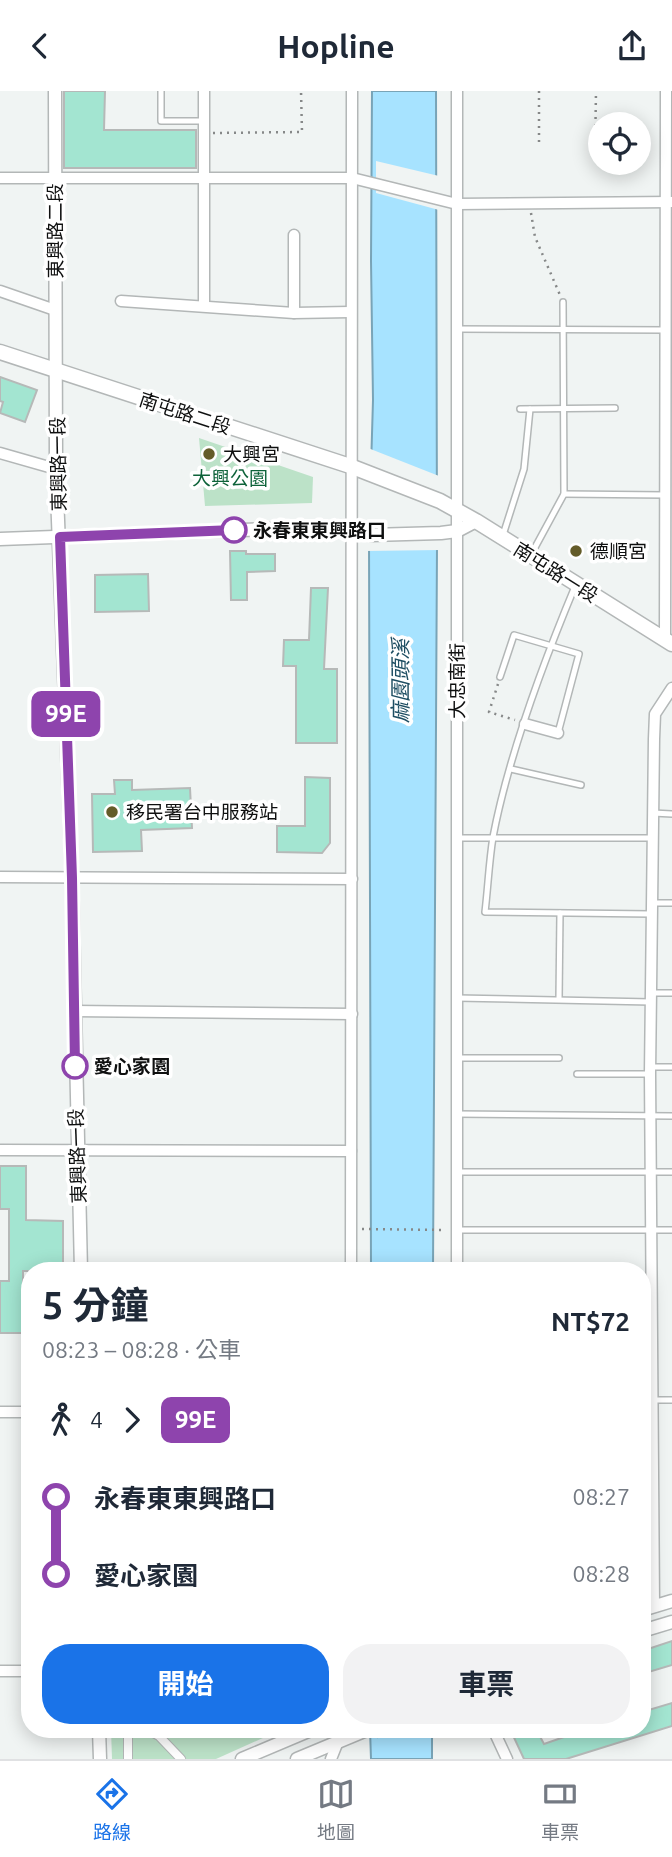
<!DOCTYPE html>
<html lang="zh-TW">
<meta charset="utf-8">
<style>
:root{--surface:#fff;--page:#f2f2f3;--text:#1f2937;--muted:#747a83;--line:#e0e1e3;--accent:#1a73e8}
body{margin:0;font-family:Ubuntu,"Noto Sans TC",sans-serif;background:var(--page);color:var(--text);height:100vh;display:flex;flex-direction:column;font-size:26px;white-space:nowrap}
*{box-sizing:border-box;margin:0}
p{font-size:23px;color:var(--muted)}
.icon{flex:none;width:38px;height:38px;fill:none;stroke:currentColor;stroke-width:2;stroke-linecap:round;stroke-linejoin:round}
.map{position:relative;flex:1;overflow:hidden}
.panel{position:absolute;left:21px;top:1171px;width:630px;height:476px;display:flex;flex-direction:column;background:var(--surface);border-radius:28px;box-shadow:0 4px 18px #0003}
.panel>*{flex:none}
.badge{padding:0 14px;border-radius:10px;font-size:24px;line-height:46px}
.tools{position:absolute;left:588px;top:21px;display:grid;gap:14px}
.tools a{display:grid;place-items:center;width:63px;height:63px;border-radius:50%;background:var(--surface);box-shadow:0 4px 18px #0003;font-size:35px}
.map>.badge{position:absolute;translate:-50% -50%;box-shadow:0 0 0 4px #fff}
.legs{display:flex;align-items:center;gap:10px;height:77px;padding:0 21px;font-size:23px}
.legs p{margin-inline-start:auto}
.summary{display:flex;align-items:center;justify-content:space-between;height:119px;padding:0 21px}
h1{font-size:38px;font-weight:700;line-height:52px}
.cta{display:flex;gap:14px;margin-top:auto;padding:14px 21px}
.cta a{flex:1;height:80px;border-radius:28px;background:var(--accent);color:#fff;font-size:28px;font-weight:700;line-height:80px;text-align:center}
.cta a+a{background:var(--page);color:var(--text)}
ul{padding:0 21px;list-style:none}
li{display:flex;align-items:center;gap:24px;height:77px;font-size:26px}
li i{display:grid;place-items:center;width:10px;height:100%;margin:0 9px;background:currentColor}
li i::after{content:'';width:18px;height:18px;margin:-9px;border:5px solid;border-radius:50%;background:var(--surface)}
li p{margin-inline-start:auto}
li:first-child i{background:linear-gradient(#0000 50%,currentColor 0)}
li:last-child i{background:linear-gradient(currentColor 50%,#0000 0)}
header{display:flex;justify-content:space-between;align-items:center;height:91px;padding:0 21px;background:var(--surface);font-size:32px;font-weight:700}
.dock{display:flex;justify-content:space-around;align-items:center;height:98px;border-top:2px solid var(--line);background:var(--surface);font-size:19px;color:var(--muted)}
.dock a{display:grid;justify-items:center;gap:4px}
.dock .selected{color:var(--accent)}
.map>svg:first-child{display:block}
</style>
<header><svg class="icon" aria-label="back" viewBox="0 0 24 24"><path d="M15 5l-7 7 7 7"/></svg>Hopline<svg class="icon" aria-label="share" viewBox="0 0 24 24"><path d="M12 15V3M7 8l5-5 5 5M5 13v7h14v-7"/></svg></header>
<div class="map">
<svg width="672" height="1668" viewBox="0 0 672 1668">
<rect width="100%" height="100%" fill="#f0f4f3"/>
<g fill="#bce2c8">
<path d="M199,347L313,386L312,412L205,415Z"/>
<path d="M111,1638H283L216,1668H112Z"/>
</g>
<g fill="#a7e3ff" stroke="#79a4b7" stroke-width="2">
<path d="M372,0H436L437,454L433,1179L371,1180L369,445L373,309L371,170Z"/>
<path d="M370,1638H432V1668H371Z"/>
</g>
<g fill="#f0f4f3">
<path d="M376,70L439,85V119L376,102Z"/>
<path d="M368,357L439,385L440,459L366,460Z"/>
</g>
<g fill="#a3e5d1" stroke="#b6b9b8" stroke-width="2">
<path d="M64,0H105L104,39H196V77H64Z"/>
<path d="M0,286L37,299L25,331L0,322L3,311L0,310Z"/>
<path d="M230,460H246V463H275V480L247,481V509H231Z"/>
<path d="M148,483L149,520L95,521V484Z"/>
<path d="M311,497H328L324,578H337V652H296V575H283L284,549H309Z"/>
<path d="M305,686L330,687V752L322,762L277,761V735H305Z"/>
<path d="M114,689H132V699L190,697L192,737L141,739L142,760L93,761L92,703H115Z"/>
<path d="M0,1075H26V1129L63,1130V1180H23V1242H0V1190H9V1118H0Z"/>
<path d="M672,1550V1574L642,1583V1560Z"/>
<path d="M672,1612V1635L566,1668H524L510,1638H536L544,1653L587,1638H642V1621Z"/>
</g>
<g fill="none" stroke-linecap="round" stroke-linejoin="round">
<defs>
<g id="service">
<path d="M161,0V30H204"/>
<path d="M458,238L665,239"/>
<path d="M520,318L615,317"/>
<path d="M564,403L665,404"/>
<path d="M503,444L524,378L530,318"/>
<path d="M532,462L564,403L563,211"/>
<path d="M576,493C543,572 509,662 493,746C489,771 488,796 485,821L651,823"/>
<path d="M500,586L514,544L579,563L558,642"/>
<path d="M511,678L581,694"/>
<path d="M653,722L672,723"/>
<path d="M457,747H653"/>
<path d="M652,812H672"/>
<path d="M651,902H672"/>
<path d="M457,907L651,911"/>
<path d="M559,908L560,822"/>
<path d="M457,967H559"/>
<path d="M650,976H672"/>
<path d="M577,983H650"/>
<path d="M457,1023L672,1025"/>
<path d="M457,1081H672"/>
<path d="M457,1139H672"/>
<path d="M642,1309H672"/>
</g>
<g id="pedestrian">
<path d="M146,1638L159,1645L181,1668"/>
<path d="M128,1668V1638"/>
</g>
<g id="minor">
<path d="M457,0V1180"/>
<path d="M0,87H352L457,113L672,111"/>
<path d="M0,200L55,219"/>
<path d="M121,210L294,222L350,221"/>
<path d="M204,215V0"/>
<path d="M294,222V144"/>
<path d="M0,362L56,378"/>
<path d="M665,549L666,0"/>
<path d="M525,633L558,642"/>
<path d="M0,786L352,788"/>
<path d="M74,920L352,923"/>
<path d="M0,1059L351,1060"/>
<path d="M351,1180L352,0"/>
<path d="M0,1321H30"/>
<path d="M654,1515L650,983L654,648L655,623L672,597"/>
<path d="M0,1580H30"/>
<path d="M493,1638L507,1668"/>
<path d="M331,1668L343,1638"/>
</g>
<g id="tertiary">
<path d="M55,0L56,378L72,787L81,1180"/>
<path d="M0,448L352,435L371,444L441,442L457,440L476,430"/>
<path d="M642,1519L672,1510"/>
<path d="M642,1540L672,1531"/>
<path d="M99,1638L100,1668"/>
<path d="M242,1668L313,1638"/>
<path d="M297,1668L369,1638"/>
</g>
<path id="secondary" d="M0,261L350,375L440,410L476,430L672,553"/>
</defs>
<use href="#service" stroke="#b3b7b7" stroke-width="8"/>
<use href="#pedestrian" stroke="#b3b7b7" stroke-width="10"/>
<use href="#minor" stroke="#b3b7b7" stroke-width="13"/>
<use href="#tertiary" stroke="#b3b7b7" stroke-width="15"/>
<use href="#secondary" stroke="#b3b7b7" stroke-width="17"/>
<g stroke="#868888" stroke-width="2.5" stroke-dasharray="2 5" stroke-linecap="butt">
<path d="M539,0V56"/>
<path d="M213,42L302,41L301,0"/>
<path d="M595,63L596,0"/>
<path d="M531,122L535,146L560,204"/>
<path d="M498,593L489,621L515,629"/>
<path d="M362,1138L446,1139"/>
<path d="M377,1646L398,1638"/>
</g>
<use href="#service" stroke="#fff" stroke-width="5"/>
<use href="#pedestrian" stroke="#fff" stroke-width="8"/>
<use href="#minor" stroke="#fff" stroke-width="10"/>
<use href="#tertiary" stroke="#fff" stroke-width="12"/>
<use href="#secondary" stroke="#fff" stroke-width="14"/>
</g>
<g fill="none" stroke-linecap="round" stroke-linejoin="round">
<defs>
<path id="line-1" d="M75,975L72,787L60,446L234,439"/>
</defs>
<use href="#line-1" stroke="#fff" stroke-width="16"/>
<use href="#line-1" stroke="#8e44ad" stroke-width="10"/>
</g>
<g fill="#645c29" stroke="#fff" stroke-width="2.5">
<circle cx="209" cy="363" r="7"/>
<circle cx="576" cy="460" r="7"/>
<circle cx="112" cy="721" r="7"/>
</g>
<g fill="#fff" stroke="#8e44ad" stroke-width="3.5">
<circle cx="234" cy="439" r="12"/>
<circle cx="75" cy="975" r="12"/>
</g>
<g text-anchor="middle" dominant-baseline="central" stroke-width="7" stroke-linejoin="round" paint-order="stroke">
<g font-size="19" fill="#0f1010" stroke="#fff">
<text transform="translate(55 140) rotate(-90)">東興路二段</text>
<text transform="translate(185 322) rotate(18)">南屯路二段</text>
<text transform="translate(58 373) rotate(-91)">東興路一段</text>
<text transform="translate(556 481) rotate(32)">南屯路一段</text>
<text transform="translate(457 590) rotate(-90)">大忠南街</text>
<text transform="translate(77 1065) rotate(-92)">東興路一段</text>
</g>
<g font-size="19" fill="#0f1010" stroke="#fff" text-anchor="start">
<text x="223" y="363">大興宮</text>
<text x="590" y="460">德順宮</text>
<text x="126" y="721">移民署台中服務站</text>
</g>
<g font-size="19" fill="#0e633a" stroke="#fff">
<text x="230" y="387">大興公園</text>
</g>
<g font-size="19" font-weight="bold" fill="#0f1010" stroke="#fff" text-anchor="start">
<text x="253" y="439">永春東東興路口</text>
<text x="94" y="975">愛心家園</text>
</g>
<g font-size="21" font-style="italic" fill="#1e4e62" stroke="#fff">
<text transform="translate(400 590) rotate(-90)">麻園頭溪</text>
</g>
</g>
</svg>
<div class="tools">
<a><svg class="icon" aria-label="locate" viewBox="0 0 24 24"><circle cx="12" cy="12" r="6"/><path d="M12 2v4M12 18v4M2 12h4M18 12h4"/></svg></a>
</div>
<b class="badge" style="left:66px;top:623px;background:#8e44ad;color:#fff">99E</b>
<section class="panel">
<div class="summary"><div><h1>5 分鐘</h1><p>08:23 – 08:28 · 公車</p></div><b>NT$72</b></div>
<div class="legs"><svg class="icon" aria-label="walk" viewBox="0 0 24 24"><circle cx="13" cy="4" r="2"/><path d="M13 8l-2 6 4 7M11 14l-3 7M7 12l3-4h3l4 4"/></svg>4<svg class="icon" aria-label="forward" viewBox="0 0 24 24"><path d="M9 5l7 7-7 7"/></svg><b class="badge" style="background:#8e44ad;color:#fff">99E</b></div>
<ul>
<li><i style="color:#8e44ad"></i><b>永春東東興路口</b><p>08:27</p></li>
<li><i style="color:#8e44ad"></i><b>愛心家園</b><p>08:28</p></li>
</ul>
<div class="cta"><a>開始</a><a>車票</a></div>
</section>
</div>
<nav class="dock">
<a class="selected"><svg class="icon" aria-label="directions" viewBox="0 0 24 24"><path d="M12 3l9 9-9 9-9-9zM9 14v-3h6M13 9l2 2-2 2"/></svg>路線</a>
<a><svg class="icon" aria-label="map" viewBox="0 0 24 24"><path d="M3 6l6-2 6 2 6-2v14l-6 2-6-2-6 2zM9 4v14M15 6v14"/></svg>地圖</a>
<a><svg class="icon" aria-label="tickets" viewBox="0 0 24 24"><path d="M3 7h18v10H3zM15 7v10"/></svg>車票</a>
</nav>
